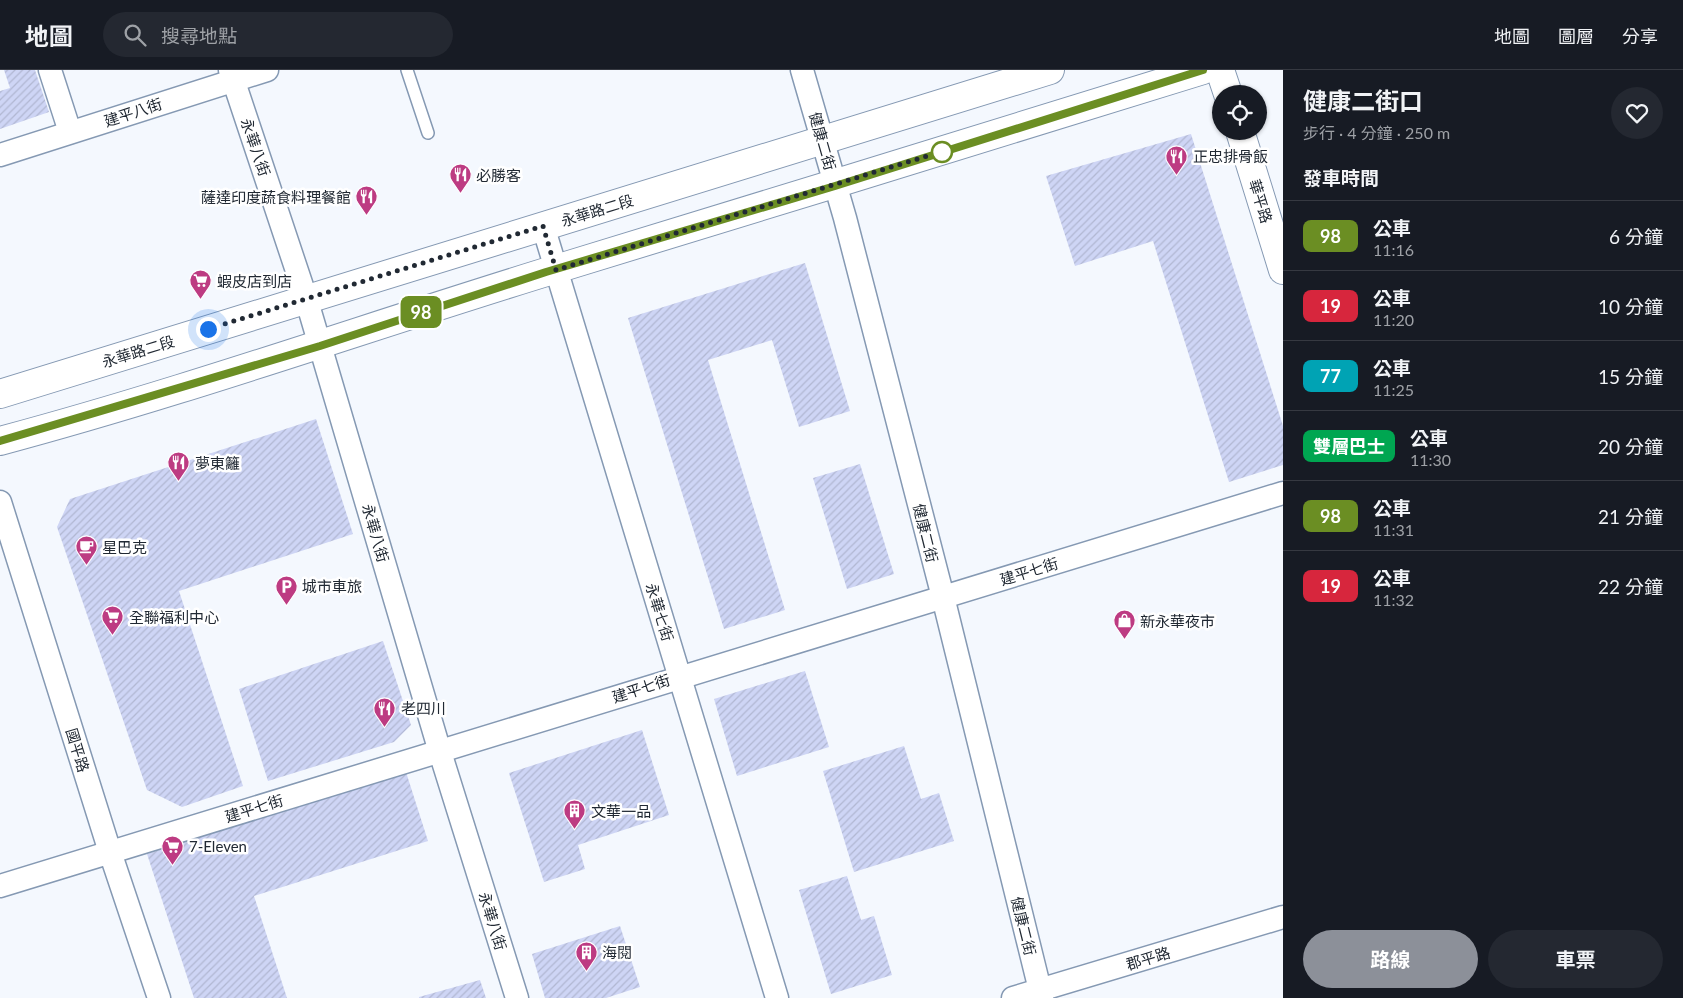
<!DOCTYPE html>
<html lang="zh-TW">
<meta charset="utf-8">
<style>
:root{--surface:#171b24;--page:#242831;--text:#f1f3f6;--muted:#9ea1a6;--line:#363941;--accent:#8c9099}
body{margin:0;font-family:Lato,"Noto Sans TC",sans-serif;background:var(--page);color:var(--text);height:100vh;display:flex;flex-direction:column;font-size:19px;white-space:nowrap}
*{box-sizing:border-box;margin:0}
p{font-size:16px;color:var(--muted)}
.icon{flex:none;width:28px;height:28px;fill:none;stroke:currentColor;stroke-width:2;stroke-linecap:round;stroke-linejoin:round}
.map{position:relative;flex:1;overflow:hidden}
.sheet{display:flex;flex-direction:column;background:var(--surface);width:400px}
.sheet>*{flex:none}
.badge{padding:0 10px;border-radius:8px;font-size:18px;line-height:32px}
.fabs{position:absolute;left:1212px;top:15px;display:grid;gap:10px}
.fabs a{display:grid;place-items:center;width:55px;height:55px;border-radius:50%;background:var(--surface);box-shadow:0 1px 4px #0004;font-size:25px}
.you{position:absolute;width:25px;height:25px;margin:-12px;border:4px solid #fff;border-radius:50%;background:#1a73e8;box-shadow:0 0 0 8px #1a73e833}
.map>.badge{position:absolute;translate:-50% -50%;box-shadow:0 0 0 2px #fff}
h2{padding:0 20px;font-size:19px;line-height:45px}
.round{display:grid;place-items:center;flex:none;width:52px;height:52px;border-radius:26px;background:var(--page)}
.summary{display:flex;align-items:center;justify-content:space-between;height:85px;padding:0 20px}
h1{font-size:24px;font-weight:700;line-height:38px}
.cta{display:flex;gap:10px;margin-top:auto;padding:10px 20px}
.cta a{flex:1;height:58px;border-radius:30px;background:var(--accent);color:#fff;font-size:20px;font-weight:700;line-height:58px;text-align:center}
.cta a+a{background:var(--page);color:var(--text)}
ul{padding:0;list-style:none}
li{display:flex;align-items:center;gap:15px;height:70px;padding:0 20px;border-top:1px solid var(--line)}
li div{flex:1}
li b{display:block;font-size:19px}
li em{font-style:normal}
li .badge{min-width:55px;font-weight:700;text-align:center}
header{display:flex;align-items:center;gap:30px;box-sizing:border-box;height:70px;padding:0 25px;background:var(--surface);border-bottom:1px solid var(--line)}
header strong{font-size:24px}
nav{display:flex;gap:28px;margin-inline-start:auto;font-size:18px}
.search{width:350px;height:45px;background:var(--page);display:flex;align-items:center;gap:12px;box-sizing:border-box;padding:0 18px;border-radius:28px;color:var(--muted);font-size:19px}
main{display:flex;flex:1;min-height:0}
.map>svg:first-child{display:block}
</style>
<header>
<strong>地圖</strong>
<div class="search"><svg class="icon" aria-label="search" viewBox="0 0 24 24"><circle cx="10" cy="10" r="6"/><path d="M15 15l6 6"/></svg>搜尋地點</div>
<nav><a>地圖</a><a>圖層</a><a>分享</a></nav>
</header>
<main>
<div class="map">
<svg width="1283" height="928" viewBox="0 0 1283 928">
<defs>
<pattern id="building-hatch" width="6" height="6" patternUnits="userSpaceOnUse" patternTransform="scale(1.25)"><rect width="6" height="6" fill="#ced5f5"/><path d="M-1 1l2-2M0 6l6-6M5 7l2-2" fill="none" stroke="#b1b7d2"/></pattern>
</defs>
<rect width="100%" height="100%" fill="#f4f8fe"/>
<g fill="url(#building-hatch)">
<path d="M4,0H35L49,42L0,59V21L10,18Z"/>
<path d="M1191,64L1283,356V395L1229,412L1153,171L1075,196L1046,106Z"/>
<path d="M805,193L850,341L799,357L772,270L708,290L785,540L724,559L628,248Z"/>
<path d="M316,349L353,464L179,521L243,716L182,737L147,720L57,457L70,429Z"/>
<path d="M860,394L894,504L847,519L813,408Z"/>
<path d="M383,571L411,655L394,672L268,711L239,619Z"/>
<path d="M805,601L829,677L737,706L714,629Z"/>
<path d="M642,660L669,745L578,775L585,799L544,812L509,703Z"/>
<path d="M904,676L921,729L939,723L954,771L854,802L823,701Z"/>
<path d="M406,702L428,771L254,826L287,928H194L147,784Z"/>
<path d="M847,806L861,850L874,846L892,905L831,924L799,820Z"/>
<path d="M620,856L640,917L606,928H545L532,884Z"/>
<path d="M480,910L486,928H419V927Z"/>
</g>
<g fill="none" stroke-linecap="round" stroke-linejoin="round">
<defs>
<path id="lane" d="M407,0L428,63"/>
<g id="street">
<path d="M50,0L70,62"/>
<path d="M230,0L306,228L440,682L517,928"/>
<path d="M802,0L845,148L943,527L1042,928"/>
<path d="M0,85L267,0"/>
<path d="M543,156L777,928"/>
<path d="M0,432L110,782L159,928"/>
<path d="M0,816L1283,423"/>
<path d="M1013,928L1283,847"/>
</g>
<g id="secondary">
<path d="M1220,0L1228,24"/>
<path d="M1240,61L1283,200"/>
<path d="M0,324L1050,0"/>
<path d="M0,371C187,321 370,256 556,199C772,133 987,67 1203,0"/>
</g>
</defs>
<use href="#lane" stroke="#8599b3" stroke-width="14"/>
<use href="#street" stroke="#8599b3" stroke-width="25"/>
<use href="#secondary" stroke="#8599b3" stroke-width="30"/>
<use href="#lane" stroke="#fff" stroke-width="11"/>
<use href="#street" stroke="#fff" stroke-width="22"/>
<use href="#secondary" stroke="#fff" stroke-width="28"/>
</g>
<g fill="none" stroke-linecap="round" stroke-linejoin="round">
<defs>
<path id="line" d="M0,371L320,276L546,202L835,116L1203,0"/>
</defs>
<use href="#line" stroke="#fff" stroke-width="11"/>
<use href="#line" stroke="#6b8e23" stroke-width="8"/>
<path stroke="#212933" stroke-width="5" stroke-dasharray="0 9" d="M208,259L543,156L556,200L950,79L942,82"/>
</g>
<defs>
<symbol id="restaurant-pin" viewBox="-11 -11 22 30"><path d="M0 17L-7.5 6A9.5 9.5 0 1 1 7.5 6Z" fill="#bd3b82" stroke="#fff"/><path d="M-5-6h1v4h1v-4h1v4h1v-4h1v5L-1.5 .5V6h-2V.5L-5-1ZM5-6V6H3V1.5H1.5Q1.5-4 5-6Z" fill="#fff"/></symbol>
<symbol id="supermarket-pin" viewBox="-11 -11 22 30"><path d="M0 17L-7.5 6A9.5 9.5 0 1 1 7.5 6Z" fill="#bd3b82" stroke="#fff"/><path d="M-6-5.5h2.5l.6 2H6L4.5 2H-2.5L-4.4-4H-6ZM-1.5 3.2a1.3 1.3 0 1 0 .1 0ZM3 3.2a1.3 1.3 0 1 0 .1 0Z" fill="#fff"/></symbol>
<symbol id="cafe-pin" viewBox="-11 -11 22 30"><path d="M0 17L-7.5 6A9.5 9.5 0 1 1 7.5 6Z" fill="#bd3b82" stroke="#fff"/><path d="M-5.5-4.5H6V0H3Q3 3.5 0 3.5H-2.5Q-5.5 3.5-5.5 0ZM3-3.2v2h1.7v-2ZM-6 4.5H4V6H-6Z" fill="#fff"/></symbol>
<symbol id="parking-pin" viewBox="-11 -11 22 30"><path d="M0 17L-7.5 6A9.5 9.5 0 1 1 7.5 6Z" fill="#bd3b82" stroke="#fff"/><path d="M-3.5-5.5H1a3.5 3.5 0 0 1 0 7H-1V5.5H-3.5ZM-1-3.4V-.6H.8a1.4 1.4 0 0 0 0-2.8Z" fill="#fff"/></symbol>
<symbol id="shop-pin" viewBox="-11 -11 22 30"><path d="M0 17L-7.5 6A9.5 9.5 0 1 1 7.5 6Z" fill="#bd3b82" stroke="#fff"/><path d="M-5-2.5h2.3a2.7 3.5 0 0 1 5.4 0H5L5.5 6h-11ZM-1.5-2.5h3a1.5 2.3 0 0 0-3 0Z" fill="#fff"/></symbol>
<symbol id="building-pin" viewBox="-11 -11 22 30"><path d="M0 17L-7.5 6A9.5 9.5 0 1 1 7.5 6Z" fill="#bd3b82" stroke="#fff"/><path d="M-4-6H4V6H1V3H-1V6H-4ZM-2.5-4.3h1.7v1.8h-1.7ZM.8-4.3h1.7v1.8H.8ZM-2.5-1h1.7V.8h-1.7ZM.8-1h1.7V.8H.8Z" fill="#fff"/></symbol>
</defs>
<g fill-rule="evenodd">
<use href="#restaurant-pin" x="1164" y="74" width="25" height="34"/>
<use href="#restaurant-pin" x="448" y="92" width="25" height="34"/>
<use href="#restaurant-pin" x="354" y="114" width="25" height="34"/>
<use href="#supermarket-pin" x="188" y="198" width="25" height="34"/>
<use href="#restaurant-pin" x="166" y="380" width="25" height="34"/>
<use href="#cafe-pin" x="74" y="464" width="25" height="34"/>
<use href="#parking-pin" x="274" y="504" width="25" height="34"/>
<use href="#supermarket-pin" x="100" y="534" width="25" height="34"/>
<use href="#shop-pin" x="1112" y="538" width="25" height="34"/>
<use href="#restaurant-pin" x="372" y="626" width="25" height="34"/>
<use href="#building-pin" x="562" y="728" width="25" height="34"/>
<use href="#supermarket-pin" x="160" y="764" width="25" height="34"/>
<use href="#building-pin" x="574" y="870" width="25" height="34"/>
</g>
<circle fill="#fff" stroke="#6b8e23" stroke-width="2.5" cx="942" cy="82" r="10"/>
<g text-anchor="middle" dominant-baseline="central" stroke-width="5" stroke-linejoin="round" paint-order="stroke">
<g font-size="15" fill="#212933" stroke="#fff">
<text transform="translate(133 42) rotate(-18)">建平八街</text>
<text transform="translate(823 71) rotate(74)">健康二街</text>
<text transform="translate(256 77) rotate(71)">永華八街</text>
<text transform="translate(1261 131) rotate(73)">華平路</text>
<text transform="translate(597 140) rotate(-17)">永華路二段</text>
<text transform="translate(138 281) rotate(-17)">永華路二段</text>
<text transform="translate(376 463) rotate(74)">永華八街</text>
<text transform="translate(926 463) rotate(76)">健康二街</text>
<text transform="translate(1029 501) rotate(-17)">建平七街</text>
<text transform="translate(660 542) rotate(73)">永華七街</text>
<text transform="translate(641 618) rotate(-18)">建平七街</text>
<text transform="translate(78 680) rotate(73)">國平路</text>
<text transform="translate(254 738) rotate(-17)">建平七街</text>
<text transform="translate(493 851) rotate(73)">永華八街</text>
<text transform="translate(1024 856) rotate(76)">健康二街</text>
<text transform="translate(1148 888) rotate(-17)">郡平路</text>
</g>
<g font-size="15" fill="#212933" stroke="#fff" text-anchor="start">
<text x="1193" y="86">正忠排骨飯</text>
<text x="476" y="105">必勝客</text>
<text x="351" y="127" text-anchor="end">薩達印度蔬食料理餐館</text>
<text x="217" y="211">蝦皮店到店</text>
<text x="195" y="393">夢東籬</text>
<text x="102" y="477">星巴克</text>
<text x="302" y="516">城市車旅</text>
<text x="129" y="547">全聯福利中心</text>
<text x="1140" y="551">新永華夜市</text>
<text x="401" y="638">老四川</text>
<text x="591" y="741">文華一品</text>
<text x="189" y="776">7-Eleven</text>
<text x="602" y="882">海閱</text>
</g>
</g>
</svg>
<div class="fabs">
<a><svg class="icon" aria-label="locate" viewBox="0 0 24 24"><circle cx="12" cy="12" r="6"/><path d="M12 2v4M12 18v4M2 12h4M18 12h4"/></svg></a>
</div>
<div class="you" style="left:208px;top:259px"></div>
<b class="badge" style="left:421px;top:242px;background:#6b8e23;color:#fff">98</b>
</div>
<section class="sheet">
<div class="summary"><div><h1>健康二街口</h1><p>步行 · 4 分鐘 · 250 m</p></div><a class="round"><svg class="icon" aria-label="heart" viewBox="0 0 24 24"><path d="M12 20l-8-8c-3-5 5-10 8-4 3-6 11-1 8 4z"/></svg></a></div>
<h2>發車時間</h2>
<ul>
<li><span class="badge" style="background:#6b8e23;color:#fff">98</span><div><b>公車</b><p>11:16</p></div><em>6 分鐘</em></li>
<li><span class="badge" style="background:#d7263d;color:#fff">19</span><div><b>公車</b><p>11:20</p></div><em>10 分鐘</em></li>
<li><span class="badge" style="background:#00a3b4;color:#fff">77</span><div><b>公車</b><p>11:25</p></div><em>15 分鐘</em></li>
<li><span class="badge" style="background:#00a651;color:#fff">雙層巴士</span><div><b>公車</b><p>11:30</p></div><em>20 分鐘</em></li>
<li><span class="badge" style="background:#6b8e23;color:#fff">98</span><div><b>公車</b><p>11:31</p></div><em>21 分鐘</em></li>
<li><span class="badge" style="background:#d7263d;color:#fff">19</span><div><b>公車</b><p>11:32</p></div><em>22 分鐘</em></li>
</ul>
<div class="cta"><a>路線</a><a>車票</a></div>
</section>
</main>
